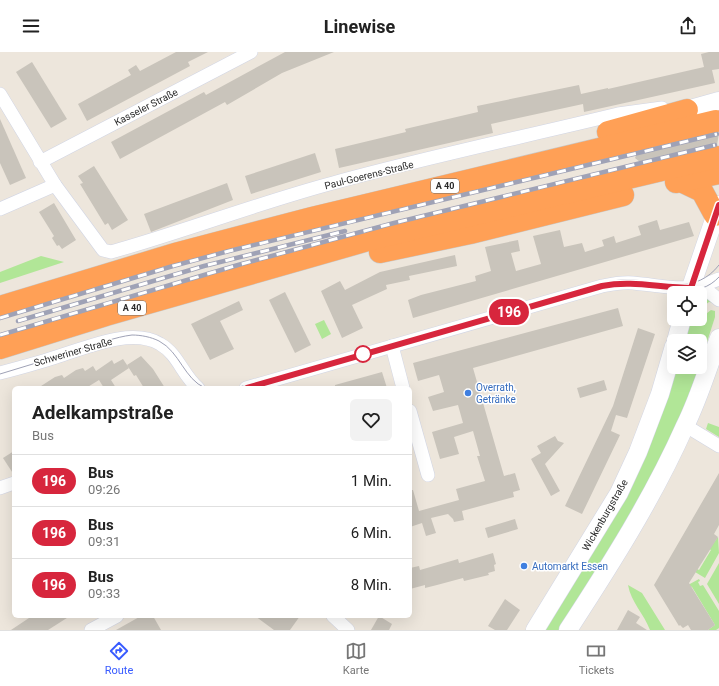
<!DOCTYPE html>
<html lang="de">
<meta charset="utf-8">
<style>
:root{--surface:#fff;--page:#f2f2f2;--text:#222;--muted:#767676;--line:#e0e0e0;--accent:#385bff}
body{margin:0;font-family:Roboto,sans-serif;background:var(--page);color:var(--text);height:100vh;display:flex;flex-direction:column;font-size:15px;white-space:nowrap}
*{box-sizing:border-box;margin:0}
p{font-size:13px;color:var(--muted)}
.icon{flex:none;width:22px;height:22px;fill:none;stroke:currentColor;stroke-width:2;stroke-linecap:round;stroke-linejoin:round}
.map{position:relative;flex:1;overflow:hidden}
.side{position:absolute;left:12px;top:334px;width:400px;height:232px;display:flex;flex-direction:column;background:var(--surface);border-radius:6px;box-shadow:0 4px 16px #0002}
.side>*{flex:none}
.badge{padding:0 8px;border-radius:13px;font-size:14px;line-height:26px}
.tools{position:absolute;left:667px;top:234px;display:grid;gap:8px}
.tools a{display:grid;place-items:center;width:40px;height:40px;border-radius:6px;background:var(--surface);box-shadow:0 4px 16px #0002;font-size:20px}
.map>.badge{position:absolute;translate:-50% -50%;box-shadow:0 0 0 2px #fff}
.round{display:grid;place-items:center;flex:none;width:42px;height:42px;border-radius:6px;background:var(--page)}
.headline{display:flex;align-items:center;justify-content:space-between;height:68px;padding:0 20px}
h1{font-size:19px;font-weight:700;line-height:30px}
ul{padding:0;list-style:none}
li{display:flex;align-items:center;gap:12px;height:52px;padding:0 20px;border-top:1px solid var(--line)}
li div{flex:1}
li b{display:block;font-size:15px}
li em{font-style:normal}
li .badge{min-width:44px;font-weight:700;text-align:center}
header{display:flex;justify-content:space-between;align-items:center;height:52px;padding:0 20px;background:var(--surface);font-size:18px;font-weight:700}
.tab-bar{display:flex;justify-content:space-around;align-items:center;height:56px;border-top:1px solid var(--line);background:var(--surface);font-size:11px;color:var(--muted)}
.tab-bar a{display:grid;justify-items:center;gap:2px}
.tab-bar .current{color:var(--accent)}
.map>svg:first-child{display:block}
</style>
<header><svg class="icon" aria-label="menu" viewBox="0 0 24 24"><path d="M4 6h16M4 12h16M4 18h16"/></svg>Linewise<svg class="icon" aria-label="share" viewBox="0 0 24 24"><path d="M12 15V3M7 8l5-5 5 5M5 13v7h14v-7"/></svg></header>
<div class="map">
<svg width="719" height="578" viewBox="0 0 719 578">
<rect width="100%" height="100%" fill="#ede6dc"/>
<g fill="#b1e697">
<path d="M41,204L64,210L0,231V220Z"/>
<path d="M710,243L714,251L709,250L700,257V247Z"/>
<path d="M711,258L715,259V265L700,312V289H683L688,271H694Z"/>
<path d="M324,268L331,282L322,287L315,272Z"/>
<path d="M676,315H699L685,355L667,399L563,578H544L626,445Z"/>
<path d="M708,371L719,375V385L706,377Z"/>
<path d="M718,485L719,501L705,526L695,520L697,517L699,518L711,498L709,497Z"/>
<path d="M719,511V552L707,532Z"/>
<path d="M699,527L700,529L698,530L700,534L703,533L719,559V576L716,578H703H708L715,573L692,535L688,533Z"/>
<path d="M628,533L642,541L665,578H650C644,562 631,550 628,533Z"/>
</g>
<g fill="#c9c4bb">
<path d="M176,0H208L188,10L190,14L87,69L78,52L131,23L128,18L136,13L140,19Z"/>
<path d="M285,0H334L282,21L227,53L225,50L120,107L111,90L204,40L206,43Z"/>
<path d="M709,0H719V17L712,18L715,31L584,60L583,52L491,72L493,81L339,116L335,97L406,80L405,77L478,60L477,54L579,33L581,42L608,36V37L704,15L701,2Z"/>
<path d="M32,10L67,67L51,76L16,20Z"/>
<path d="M0,67L26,126L10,133L0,111Z"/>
<path d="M719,81L717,93L640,110L635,106L637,101Z"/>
<path d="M315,101L321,120L251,142L245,124Z"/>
<path d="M94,114L128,168L112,178L108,171L105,173L80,132L83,131L78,124Z"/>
<path d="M227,131L233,148L151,180L144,162Z"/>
<path d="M54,151L76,188L62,197L59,193L57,194L52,186L54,184L39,160Z"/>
<path d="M657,168L660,178L689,170L694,184L413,266L408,248L421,243L476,229L475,224L491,219L485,195L518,188L520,199L511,201L516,219L541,212L533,184L560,178L564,195L582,191L585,200L604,194L602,188L614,184L616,191L641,183L638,174Z"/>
<path d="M455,203L457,214L409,224L410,228L386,233L387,237L352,253L363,276L342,286L321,239L340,229L345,238L380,220Z"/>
<path d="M285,240L311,293L295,301L269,248Z"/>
<path d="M239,249L243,258L220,269L234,297L210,308L191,272Z"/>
<path d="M618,256L623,274L473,316L504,424L515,421L520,438L513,440L514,445L462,459L464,468L454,470L453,467L448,462L431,466L436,481L426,484L422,471L410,475V438H413L419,459L459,448L456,437L485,429L477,404H480L473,379L454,385L459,402L440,407L432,380L463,371L458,353L433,359L428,345L444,340L439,323L418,329L413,311Z"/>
<path d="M638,276L655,282L627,366L616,363L611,379L620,383L582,462L565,454L613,354Z"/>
<path d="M141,304L153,317L165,336H144L136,323L134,324L127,313Z"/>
<path d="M123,307L129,316L111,328L116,336H104L99,328L86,336H38L55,325L62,323L64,326L76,318L83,316L85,319L93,314L96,319L112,308L114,312Z"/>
<path d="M382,320L387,336H335V333Z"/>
<path d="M604,328L607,338L580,346L577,336Z"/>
<path d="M555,384L558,389L564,391L545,412L560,439L551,444L531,407L541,401L537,394Z"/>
<path d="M14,399V423L3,406Z"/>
<path d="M719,421V473L714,482L718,485L689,531L715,573L708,578H691L688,573L683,576L680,573L679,574L654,533Z"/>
<path d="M515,467L518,477L488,486L485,476Z"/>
<path d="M493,501L496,512L494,513L495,519L488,521L489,523L464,529L463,526L437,533L425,536V533L410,537V516L419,514L420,518L458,507L459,511Z"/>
<path d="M505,547L520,558L507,578H495L488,574Z"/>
<path d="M628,558L640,565L636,571L647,578H617Z"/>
<path d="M32,564H70L48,578H11Z"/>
<path d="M141,564H153L161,578H116Z"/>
<path d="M255,564H300L290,578H274Z"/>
<path d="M379,564L392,572L389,578H371Z"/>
</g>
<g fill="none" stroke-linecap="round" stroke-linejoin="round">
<defs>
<g id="street">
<path d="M0,42L55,133L103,198L111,200C186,179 258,151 333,131C427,105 523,85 618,62L662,56"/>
<path d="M40,110L251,0"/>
<path d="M0,157L55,133"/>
<path d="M695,237L708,239L719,248"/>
<path d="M392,294L403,336"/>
<path d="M0,321C19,316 38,311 56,305C86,296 131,275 160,292C178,302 183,324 198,336"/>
<path d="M246,336L602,234C612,232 623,230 633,231C667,234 686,242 719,227"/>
<path d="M410,359L428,423"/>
<path d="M686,374L719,394"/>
<path d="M0,436L14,431"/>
<path d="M333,564L348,578"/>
<path d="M91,578L117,564"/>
</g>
<g id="secondary">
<path d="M687,58L719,49"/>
<path d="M689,241L719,153"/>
<path d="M676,289L682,267"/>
<path d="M535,578L619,441L638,400L660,342L674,294"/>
<path d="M568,578C611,512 653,446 685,374C699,346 708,315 719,286"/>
</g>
<g id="highway">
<path d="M608,80L687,58"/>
<path d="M681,129L702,139L715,163"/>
<path d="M676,130L719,121"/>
<path d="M380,200L470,181L623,143"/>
<path d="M0,255L175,202L312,166L716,69"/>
<path d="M0,296L106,263L375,186L717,105"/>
</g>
</defs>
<use href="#street" stroke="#d1d5e4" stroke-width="14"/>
<use href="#secondary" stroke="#d1d5e4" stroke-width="19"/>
<use href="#highway" stroke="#c8c8c8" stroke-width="23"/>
<use href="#street" stroke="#fff" stroke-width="13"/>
<use href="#secondary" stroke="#fff" stroke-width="18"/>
<use href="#highway" stroke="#ffa056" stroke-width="22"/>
<g stroke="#9fa2b6" stroke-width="1">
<path d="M641,234C667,238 699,247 719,225"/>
<path d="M0,322C27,314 55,305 82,297C98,292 115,285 132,283C141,283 151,285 159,289C180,300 184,327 205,336"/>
<path d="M236,336L602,231C612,229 622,227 633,228C664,230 696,243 719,213"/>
</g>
<defs>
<g id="rail">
<path d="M0,266L173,214L229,199L717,82"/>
<path d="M18,269L204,214L345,179"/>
<path d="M0,283L238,213L394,171L715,93"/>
</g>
</defs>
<use href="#rail" stroke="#9fa2b6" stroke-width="4.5"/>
<use href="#rail" stroke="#fff" stroke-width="3" stroke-dasharray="9" stroke-linecap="butt"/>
</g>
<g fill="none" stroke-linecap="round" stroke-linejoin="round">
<defs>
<path id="line" d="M247,336L602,234C633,228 660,236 691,236L719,153"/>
</defs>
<use href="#line" stroke="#fff" stroke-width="9"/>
<use href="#line" stroke="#d7263d" stroke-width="6"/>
</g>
<circle fill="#fff" stroke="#d7263d" stroke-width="2" cx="363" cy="302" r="8"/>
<g fill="#3f7fe0" stroke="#fff" stroke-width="1.5">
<circle cx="468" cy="341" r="4"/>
<circle cx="524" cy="514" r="4"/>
</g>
<g text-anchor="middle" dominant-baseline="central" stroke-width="3" stroke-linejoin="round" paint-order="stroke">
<g fill="#fff" stroke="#6b6b6b" stroke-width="1">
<rect x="431" y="127" width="28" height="14" rx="3"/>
<rect x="118" y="249" width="28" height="14" rx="3"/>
</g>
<g font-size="9" font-weight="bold" fill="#2b2b2b">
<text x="445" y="134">A 40</text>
<text x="132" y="256">A 40</text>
</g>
<g font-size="10" fill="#2b2b2b" stroke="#fff">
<text transform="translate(146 55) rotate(-27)">Kasseler Straße</text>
<text transform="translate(369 123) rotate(-14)">Paul-Goerens-Straße</text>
<text transform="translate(73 300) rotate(-16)">Schweriner Straße</text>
<text transform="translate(605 463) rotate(-60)">Wickenburgstraße</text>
</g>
<g font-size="10" fill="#366cbe" stroke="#fff" text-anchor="start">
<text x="476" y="335">Overrath,<tspan x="476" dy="12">Getränke</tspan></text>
<text x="532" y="514">Automarkt Essen</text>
</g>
</g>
</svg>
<div class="tools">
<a><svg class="icon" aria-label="locate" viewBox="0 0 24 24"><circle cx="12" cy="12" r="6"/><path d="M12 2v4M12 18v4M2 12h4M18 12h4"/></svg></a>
<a><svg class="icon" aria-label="layers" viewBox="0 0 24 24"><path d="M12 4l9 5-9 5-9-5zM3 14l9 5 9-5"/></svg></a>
</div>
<b class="badge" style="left:509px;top:260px;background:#d7263d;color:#fff">196</b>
<section class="side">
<div class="headline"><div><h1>Adelkampstraße</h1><p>Bus</p></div><a class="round"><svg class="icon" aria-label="heart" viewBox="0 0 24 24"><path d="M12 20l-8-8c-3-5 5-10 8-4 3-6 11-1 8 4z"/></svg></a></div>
<ul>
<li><span class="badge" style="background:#d7263d;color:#fff">196</span><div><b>Bus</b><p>09:26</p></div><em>1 Min.</em></li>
<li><span class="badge" style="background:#d7263d;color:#fff">196</span><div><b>Bus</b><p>09:31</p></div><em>6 Min.</em></li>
<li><span class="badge" style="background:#d7263d;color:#fff">196</span><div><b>Bus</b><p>09:33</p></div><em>8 Min.</em></li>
</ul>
</section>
</div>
<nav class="tab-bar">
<a class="current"><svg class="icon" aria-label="directions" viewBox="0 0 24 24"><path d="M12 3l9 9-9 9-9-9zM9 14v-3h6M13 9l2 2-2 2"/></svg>Route</a>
<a><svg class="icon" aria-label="map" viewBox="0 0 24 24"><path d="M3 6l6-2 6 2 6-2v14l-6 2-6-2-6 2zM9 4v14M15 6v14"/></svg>Karte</a>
<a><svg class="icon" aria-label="tickets" viewBox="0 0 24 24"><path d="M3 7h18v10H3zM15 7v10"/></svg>Tickets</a>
</nav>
